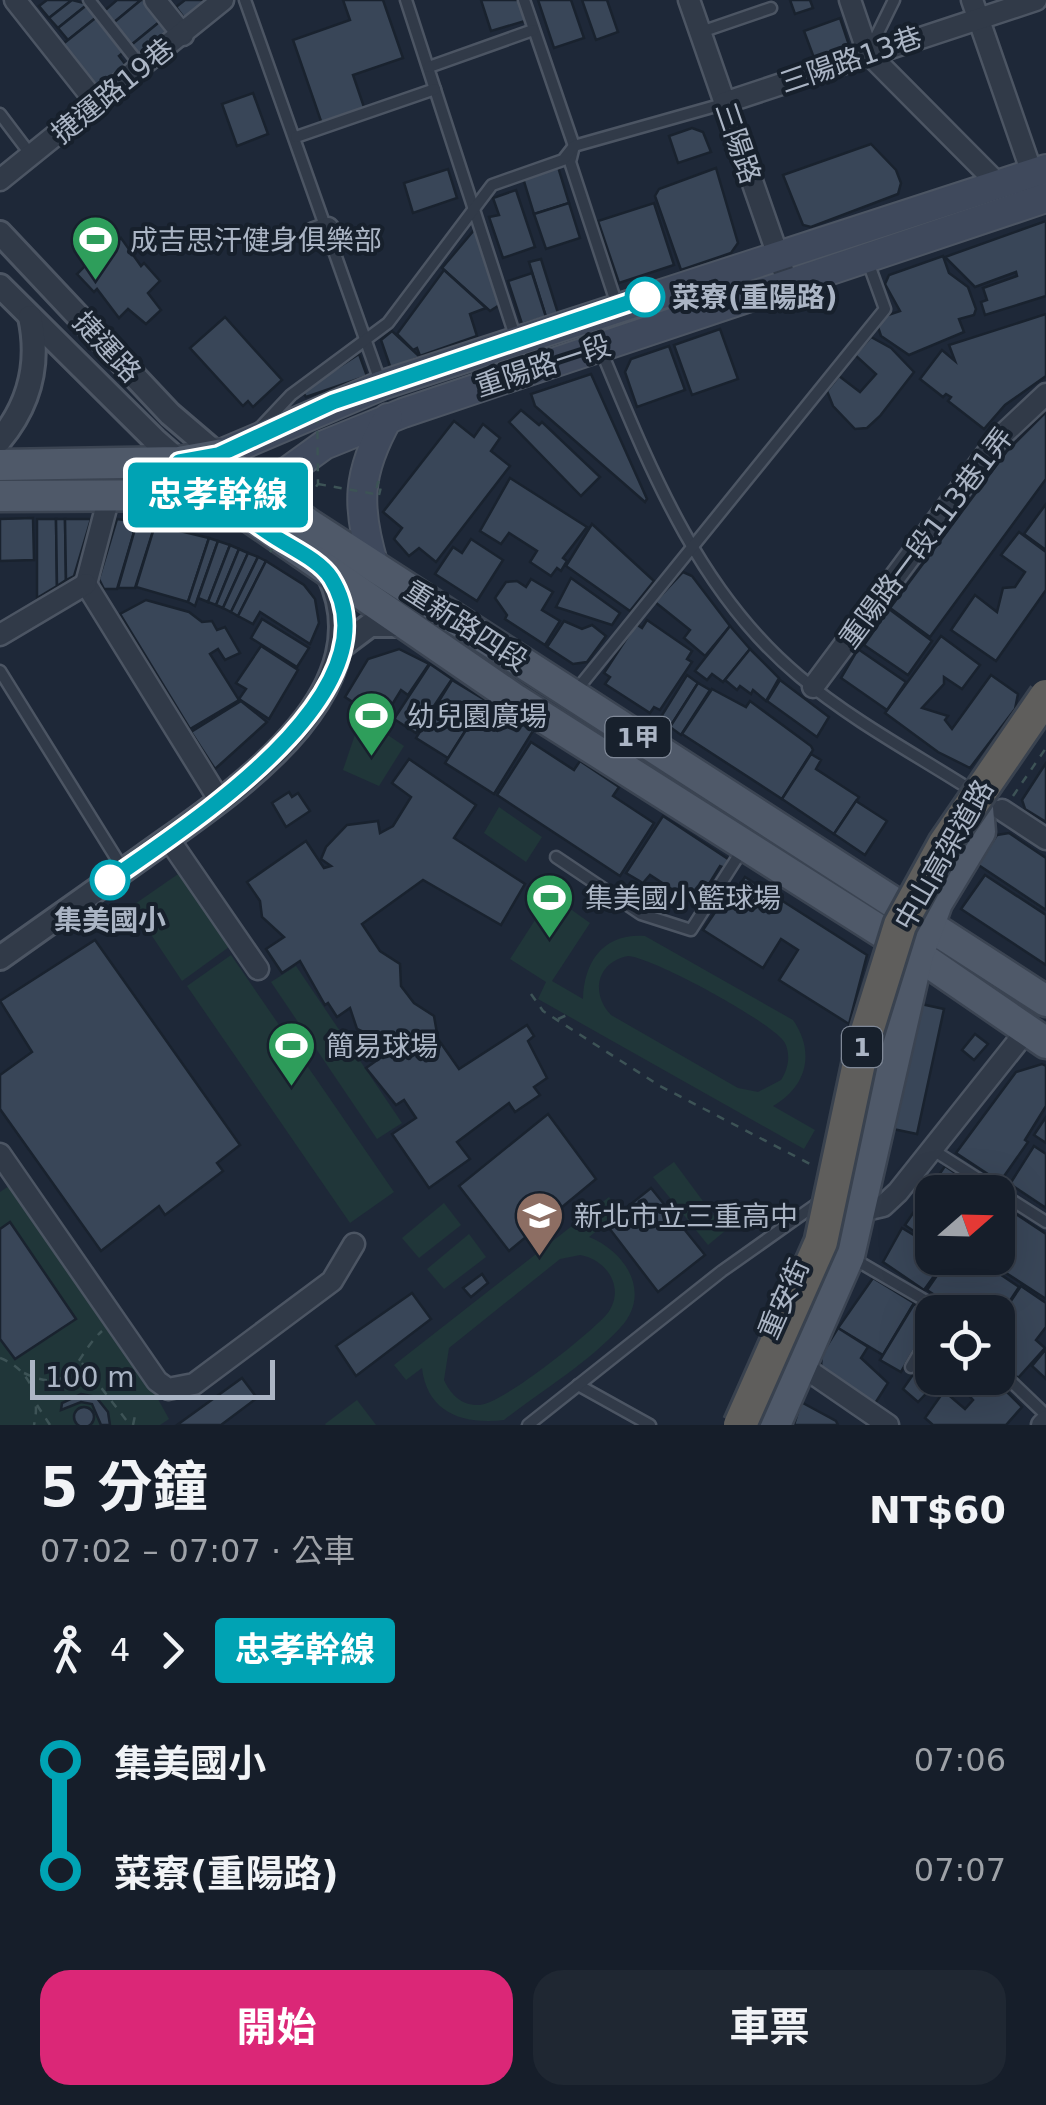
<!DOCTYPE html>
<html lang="zh-TW">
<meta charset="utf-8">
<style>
:root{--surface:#161e2a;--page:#1f2732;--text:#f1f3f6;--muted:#9ea2a8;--line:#353c47;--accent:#db2777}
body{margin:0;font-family:"DejaVu Sans","Noto Sans TC",sans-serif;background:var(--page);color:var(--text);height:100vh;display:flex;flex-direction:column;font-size:38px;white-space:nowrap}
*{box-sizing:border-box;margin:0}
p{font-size:32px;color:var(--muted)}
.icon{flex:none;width:55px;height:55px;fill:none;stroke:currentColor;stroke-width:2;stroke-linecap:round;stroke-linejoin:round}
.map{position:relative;height:1425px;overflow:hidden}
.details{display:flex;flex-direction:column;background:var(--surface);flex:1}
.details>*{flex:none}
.badge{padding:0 20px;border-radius:8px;font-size:35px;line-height:65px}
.needle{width:65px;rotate:70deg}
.controls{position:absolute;left:915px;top:1175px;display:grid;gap:20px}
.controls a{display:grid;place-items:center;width:100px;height:100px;border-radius:20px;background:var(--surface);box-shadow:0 10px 40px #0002,0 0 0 2px var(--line);font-size:50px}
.scale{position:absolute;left:30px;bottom:25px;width:245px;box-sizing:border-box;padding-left:10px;border:5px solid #abb5c5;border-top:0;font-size:28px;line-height:35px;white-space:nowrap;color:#abb5c5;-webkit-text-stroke:8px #17202c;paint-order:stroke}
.map>.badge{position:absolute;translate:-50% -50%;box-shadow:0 0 0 5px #fff}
.legs{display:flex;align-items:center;gap:15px;height:110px;padding:0 40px;font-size:32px}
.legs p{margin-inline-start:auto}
.headline{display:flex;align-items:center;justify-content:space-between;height:170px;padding:0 40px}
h1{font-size:55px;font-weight:700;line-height:75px}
.cta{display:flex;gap:20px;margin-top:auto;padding:20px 40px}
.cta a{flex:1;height:115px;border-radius:30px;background:var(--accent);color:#fff;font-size:40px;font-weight:700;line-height:115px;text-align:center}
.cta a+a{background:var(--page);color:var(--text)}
ul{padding:0 40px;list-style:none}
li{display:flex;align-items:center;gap:35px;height:110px;font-size:38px}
li i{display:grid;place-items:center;width:15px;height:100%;margin:0 12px;background:currentColor}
li i::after{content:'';width:25px;height:25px;margin:-12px;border:8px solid;border-radius:50%;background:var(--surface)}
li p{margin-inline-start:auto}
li:first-child i{background:linear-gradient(#0000 50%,currentColor 0)}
li:last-child i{background:linear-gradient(currentColor 50%,#0000 0)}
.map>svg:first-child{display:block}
</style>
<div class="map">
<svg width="1046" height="1425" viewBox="0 0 1046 1425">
<rect width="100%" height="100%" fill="#1e2838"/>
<g fill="#203639" fill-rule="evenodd">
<path d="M361,717L404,746L379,786L343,770Z"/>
<path d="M499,807L542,837L526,862L484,833Z"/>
<path d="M181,872L229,947L182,981L132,906Z"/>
<path d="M551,895L590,923L552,981L583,999C584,962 603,933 645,936L793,1020C816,1053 806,1087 773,1106L815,1130L804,1149L538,999L546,982L510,959ZM628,956C652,957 774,1023 785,1043C791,1056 788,1069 781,1080L758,1092L738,1088L611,1015C590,993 597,962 628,956Z"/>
<path d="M231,955L394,1192L350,1223L187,986Z"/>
<path d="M296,966L402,1123L377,1139L271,982Z"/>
<path d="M674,1162L725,1231L708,1245L653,1177Z"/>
<path d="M9,1186L114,1320L169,1419L160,1425H0V1192Z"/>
<path d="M609,1197L621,1212L589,1237C625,1251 653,1293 620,1328C588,1363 541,1391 504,1420C462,1425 427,1412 422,1368L406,1380L394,1365ZM580,1255C608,1260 626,1289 607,1314C591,1333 502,1404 480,1405C462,1406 451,1395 444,1380L449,1348L560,1259Z"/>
<path d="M444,1203L461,1225L419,1258L402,1238Z"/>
<path d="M469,1234L486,1257L444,1289L427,1269Z"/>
<path d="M357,1400L376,1425H326L325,1424Z"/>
</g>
<g fill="#394658" stroke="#19222e" stroke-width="2.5">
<path d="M47,0H72L49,18L39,6Z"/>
<path d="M72,0L88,4L58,28L49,18Z"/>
<path d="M117,0H141L112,24L103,12Z"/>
<path d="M141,0H148L163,19L130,46L112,24Z"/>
<path d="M185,0H208L185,19L176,7Z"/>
<path d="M343,0H383L403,58L353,75L365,110L322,124L293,40L350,20Z"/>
<path d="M481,0H519L525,21L491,31Z"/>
<path d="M538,0H571L584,38L554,48Z"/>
<path d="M582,0H607L618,32L596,40Z"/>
<path d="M790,0H810L813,8L795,14Z"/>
<path d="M88,4L98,16L68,40L58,28Z"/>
<path d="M98,16L125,51L119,56L129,69L102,93L63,44Z"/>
<path d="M840,18L849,45L814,58L804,31Z"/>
<path d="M163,19L172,30L139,58L130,46Z"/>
<path d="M253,93L268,134L237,146L222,104Z"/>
<path d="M692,128L703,132L711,152L678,163L669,136Z"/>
<path d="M871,144L896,170L901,183L898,194L811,227L803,225L783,175Z"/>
<path d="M558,167L569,203L534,214L523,178Z"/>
<path d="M716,168L738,243L731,253L681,270L655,196L659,189Z"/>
<path d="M448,169L457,198L413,213L404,183Z"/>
<path d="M516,190L535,247L503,258L489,217L499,215L493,198Z"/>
<path d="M569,203L580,238L546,249L534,214Z"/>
<path d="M654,203L674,265L619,283L598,221Z"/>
<path d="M1046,221V296L985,315L981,302L987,300L983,288L1017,276L1016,272L975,287L945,257Z"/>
<path d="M93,229L111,247L121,238L141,266L144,263L160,281L148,293L161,310L146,324L128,309L119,318L97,289L94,292L77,274L88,263L75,246Z"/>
<path d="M475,229L501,304L490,311L442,268Z"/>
<path d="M943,256L949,273L968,287L976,309L974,315L959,319L964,332L909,355L881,336L878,327L885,316L900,311L885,284L889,275Z"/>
<path d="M541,259L558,313L546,317L529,262Z"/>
<path d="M444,270L486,308L470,314L477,336L420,356L417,348L413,350L397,334Z"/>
<path d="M532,273L546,317L522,324L508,281Z"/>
<path d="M1046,314V376L1005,405L984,429L948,401L951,397L946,394L943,397L920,379L942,350L955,361L949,345Z"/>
<path d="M225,317L282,380L253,407L248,401L243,406L190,348Z"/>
<path d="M720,329L738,379L692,395L674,345Z"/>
<path d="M392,331L420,357L391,369L381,340Z"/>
<path d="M871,337L891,348L914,372L880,416L867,428L855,429L833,406L827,391L839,376L860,392L876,374L855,355Z"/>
<path d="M669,346L685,390L637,407L625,372L631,359Z"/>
<path d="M359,354L367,376L306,397L302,391Z"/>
<path d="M591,374L647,499L645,502L535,406L531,394Z"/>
<path d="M521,410L539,425L542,422L600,477L581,496L509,422Z"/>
<path d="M1046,412V479L930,637L890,608L1007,451Z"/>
<path d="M454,421L474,437L483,424L500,438L491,451L510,466L436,562L419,548L409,556L394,539L402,528L383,512Z"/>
<path d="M510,478L587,527L563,558L567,561L561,571L557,568L551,576L530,562L537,551L509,533L501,544L480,531Z"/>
<path d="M1046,504V550L1024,534Z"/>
<path d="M33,518L34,560L0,561V519Z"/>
<path d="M37,519H56L57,586L37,598Z"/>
<path d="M56,519H65L66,580L57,586Z"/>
<path d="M65,519H91L74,576L66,580Z"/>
<path d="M117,519L137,522L117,589H104L99,579Z"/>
<path d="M137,522L155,525L135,588H118Z"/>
<path d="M592,524L654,581L630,611L566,566Z"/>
<path d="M155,525L209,538L188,602L136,587Z"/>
<path d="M1019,532L1046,552V590L996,661L951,630L975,595L997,612L1003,588L1015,587L1025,572L1001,555Z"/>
<path d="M209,538L218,541L195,606L188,602Z"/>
<path d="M471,539L503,560L477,601L435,574L453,547L462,553Z"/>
<path d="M218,541L230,545L208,602L198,598Z"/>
<path d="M230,545L239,549L216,605L208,602Z"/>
<path d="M239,549L248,553L223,608L216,605Z"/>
<path d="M248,553L258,557L231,612L223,608Z"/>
<path d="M258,557L266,561L238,616L231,612Z"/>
<path d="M266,561L304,585L315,599L319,623L310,644L260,612L253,624L238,616Z"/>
<path d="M683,572L692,576L730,626L705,656L684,638L690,630L655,602Z"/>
<path d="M571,578L620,613L612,625L556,607Z"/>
<path d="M531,579L553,592L542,610L560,621L545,645L505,619L507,615L495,598L506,582L517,581L526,587Z"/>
<path d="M146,600L189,612L202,622L212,621L217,630L225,627L240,653L225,660L218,649L210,654L239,700L190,729L120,614Z"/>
<path d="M889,609L932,641L908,675L864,645Z"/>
<path d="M262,619L309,648L297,667L251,638Z"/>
<path d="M647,620L692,651L687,659L692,662L660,710L654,707L650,713L605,684L610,677L604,673L636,624L642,628Z"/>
<path d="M564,621L582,629L592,625L606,636L587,662L573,664L547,647Z"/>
<path d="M730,626L750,649L723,682L712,674L707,680L695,671Z"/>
<path d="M941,636L980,665L962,689L944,677V684L922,708L948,716L945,720L952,729L991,675L1018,694L1015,709L970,768L938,752L885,713Z"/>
<path d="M261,646L298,670L269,719L239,699L246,689L236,683Z"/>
<path d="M399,649L429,664L408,695L401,690L382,721L345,697L368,659Z"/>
<path d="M750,649L779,678L766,701L753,690L751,694L740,686L737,690L725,680Z"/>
<path d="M858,649L906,682L887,710L841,678Z"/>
<path d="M430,664L452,679L416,733L394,719Z"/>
<path d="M687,675L698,683L670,727L659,720Z"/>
<path d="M452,680L485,700L448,758L416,738Z"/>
<path d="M780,680L829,717L817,737L767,701Z"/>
<path d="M698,683L710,690L681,735L670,727Z"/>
<path d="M712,689L746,707L750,701L811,746L813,750L782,799L682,734Z"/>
<path d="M485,700L533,731L494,794L445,763Z"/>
<path d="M241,701L267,722L215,769L191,732Z"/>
<path d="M531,742L574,770L580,761L619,787L613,796L654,823L620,876L497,795Z"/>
<path d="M811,754L821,760L816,769L859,797L834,834L782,799Z"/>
<path d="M409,759L476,805L454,838L525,884L501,925L423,880L362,924L380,951L400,964L401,986L414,1003L434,1016L438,1039L459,1069L527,1025L534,1036L528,1041L547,1078L534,1087L540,1095L515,1112L509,1103L457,1142L470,1159L429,1188L392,1134L416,1118L404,1100L396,1105L366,1068L383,1056L368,1034L357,1029L350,1008L337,1017L328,1003L325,1005L300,961L282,973L266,949L284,937L262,917L260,901L247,882L306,841L324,868L331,866L321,859L326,847L347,825L378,821L380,833L393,826L411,797L392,783Z"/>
<path d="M1046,763V822L1025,809L1022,800Z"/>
<path d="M289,792L292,797L298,793L310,811L286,827L272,803Z"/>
<path d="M856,801L887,821L865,855L834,834Z"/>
<path d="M663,816L731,861L727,869L720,866L696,905L650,875L643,883L626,873Z"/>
<path d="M1009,833L1046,858V910L977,864L997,835Z"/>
<path d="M985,875L1046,915V965L961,909Z"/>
<path d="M745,877L867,955L849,1024L779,980L798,950L781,939L763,968L703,930L720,905L725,908Z"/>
<path d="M95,940L240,1145L217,1163L223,1171L165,1215L159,1206L101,1251L0,1109V1075L32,1052L0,1001Z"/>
<path d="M921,1004L944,1009L917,1134L893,1129Z"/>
<path d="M975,1034L988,1044L974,1060L962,1050Z"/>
<path d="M1042,1064L1046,1066V1106L1025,1140L1028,1142L1000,1182L956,1153L1016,1072Z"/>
<path d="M548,1114L596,1179L509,1251L459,1186Z"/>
<path d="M1046,1117V1143L1034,1135Z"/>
<path d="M1034,1146L1046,1154V1208L1010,1184Z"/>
<path d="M945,1166L983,1192H932V1244L905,1225Z"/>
<path d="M651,1188L705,1255L658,1292L606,1224Z"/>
<path d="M998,1202L1046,1234V1299L983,1258H998Z"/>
<path d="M10,1222L76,1319L15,1359L0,1339V1229Z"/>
<path d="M902,1228L932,1246V1258H947L924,1290L883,1262Z"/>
<path d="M949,1258L961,1263L964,1258H976L1019,1287L998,1319V1312H960L927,1290Z"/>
<path d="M482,1274L488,1283L471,1297L463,1288Z"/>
<path d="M873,1278L914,1303L883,1355L838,1328Z"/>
<path d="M1021,1286L1046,1303V1327L1036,1340L1045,1348L1018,1378L998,1357V1320Z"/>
<path d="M412,1293L431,1319L356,1376L336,1346Z"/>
<path d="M914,1304L932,1319L901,1372L880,1360Z"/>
<path d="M838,1328L868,1347L861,1358L888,1383L874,1405L821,1366L822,1354Z"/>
<path d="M932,1347V1378H941L918,1402L903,1389Z"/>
<path d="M1046,1349V1379L1032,1366Z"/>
<path d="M242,1378L257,1398L221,1425H177Z"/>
<path d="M958,1378H993L1022,1407L1006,1425H933L925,1418L944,1391L965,1409L973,1400L956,1381Z"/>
<path d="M81,1394L96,1397L108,1412L110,1425H101L92,1404L81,1402L61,1410L62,1403Z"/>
<path d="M801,1402L836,1421L838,1425H794Z"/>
<circle cx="84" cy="1417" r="10"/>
</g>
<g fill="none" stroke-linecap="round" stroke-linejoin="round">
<defs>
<g id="service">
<path d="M89,0L141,66"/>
<path d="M245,0L380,381"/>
<path d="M406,0L516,339"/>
<path d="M524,0L574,146L570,162L617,305"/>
<path d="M701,32L771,8"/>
<path d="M868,53L894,0"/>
<path d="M429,67L533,30"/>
<path d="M0,114L31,155"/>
<path d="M296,137L435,89"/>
<path d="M600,348C649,466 698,592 799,676C861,728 936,765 1002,810"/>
<path d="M260,428L291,395L388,323L492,185L563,160L574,146L723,104"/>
<path d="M0,671L123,869"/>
<path d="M575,692L885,309L868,262"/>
<path d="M556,857L641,914L691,930L744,847"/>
<path d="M933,1150L1046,1222"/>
<path d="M854,1259L945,1312"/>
<path d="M911,1367L932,1331"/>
<path d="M998,1369L1046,1415"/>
<path d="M578,1385L650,1425"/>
<path d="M528,1425L722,1271L821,1201"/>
</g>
<g id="minor">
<path d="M15,0L98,105"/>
<path d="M155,0L183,35"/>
<path d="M689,0L783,270"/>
<path d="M850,0L868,53L998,184"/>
<path d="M972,0L1032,173"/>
<path d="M724,103L1036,0"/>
<path d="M0,180L223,0"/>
<path d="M314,233L328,228"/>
<path d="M86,584L220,801"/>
<path d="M86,584L110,493"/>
<path d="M0,635L86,584"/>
<path d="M813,687L997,440L1046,394"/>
<path d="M1002,810L1046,839"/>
<path d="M168,838L258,969"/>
<path d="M0,1154L157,1381L168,1389L194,1384L332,1281L354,1244"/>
<path d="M861,1211L883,1206L898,1192L1027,1030"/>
<path d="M802,1366L888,1425"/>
<path d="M1042,1425L1046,1421"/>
</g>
<g id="tertiary">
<path d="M0,233L170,414L218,455"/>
<path d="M0,286L155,440L218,495"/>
<path d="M0,440C30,404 40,363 30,317"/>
<path d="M342,646L370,625H404"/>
<path d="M0,958C48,924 96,890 144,856C227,796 386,697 329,575"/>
</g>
<g id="secondary">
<path d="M218,455L382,385L1046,169"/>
<path d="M241,490L288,471L324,445L403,413L1046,198"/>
<path d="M374,566C356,506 357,473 388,418"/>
</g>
<g id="primary">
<path d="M0,465L179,462L218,455L307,523L1046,1001"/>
<path d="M0,496L218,495L516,700L918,955L1046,1043"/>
<path d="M775,1425L849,1256L918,955L937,903L980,832L978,808"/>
</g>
</defs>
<use href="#service" stroke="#4c5563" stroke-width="15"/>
<use href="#minor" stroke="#4c5563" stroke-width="25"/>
<use href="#tertiary" stroke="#4c5563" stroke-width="28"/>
<use href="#secondary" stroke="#4c5563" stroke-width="32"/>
<use href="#primary" stroke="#3b4452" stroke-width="35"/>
<g stroke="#3d5356" stroke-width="2.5" stroke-dasharray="8 8" stroke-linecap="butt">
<path d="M1013,796L1046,748"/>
<path d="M531,994L543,1011L660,1086L812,1165"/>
<path d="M558,1019L567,1015"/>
<path d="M0,1358C29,1369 41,1396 34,1425"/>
<path d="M82,1363L130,1425"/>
<path d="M24,1373C75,1397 73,1357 102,1331"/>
<path d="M37,1405L50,1425"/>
<path d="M133,1425L136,1411"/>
</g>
<use href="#service" stroke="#313a48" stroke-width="10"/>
<use href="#minor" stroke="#313a48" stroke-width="20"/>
<use href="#tertiary" stroke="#313a48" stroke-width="22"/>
<use href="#secondary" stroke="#3f495c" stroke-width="28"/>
<use href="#primary" stroke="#4f5969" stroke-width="30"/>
<defs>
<path id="trunk-bridge" d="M740,1425L821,1242L863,1044L900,925L945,843L1046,696"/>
</defs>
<use href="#trunk-bridge" stroke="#39424f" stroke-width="38" stroke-linecap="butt"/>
<g stroke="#3d5356" stroke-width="2.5" stroke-dasharray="8 8" stroke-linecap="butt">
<path d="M318,484L375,494L378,482L382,483L379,495"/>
<path d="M270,552L318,484L317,397"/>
</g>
<use href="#trunk-bridge" stroke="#5f5e5c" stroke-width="32"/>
</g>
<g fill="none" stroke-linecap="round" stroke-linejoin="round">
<defs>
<path id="line-1" d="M110,880C183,828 402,692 331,578C319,559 287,546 269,533C237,512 208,486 179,462L218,455L333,402L645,297"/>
</defs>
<use href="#line-1" stroke="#fff" stroke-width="22"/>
<use href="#line-1" stroke="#00a3b4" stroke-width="15"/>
</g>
<defs>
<symbol id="stadium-pin" viewBox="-11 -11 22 30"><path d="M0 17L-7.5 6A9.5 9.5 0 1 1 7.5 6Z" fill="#2e9e5b" stroke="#17202c"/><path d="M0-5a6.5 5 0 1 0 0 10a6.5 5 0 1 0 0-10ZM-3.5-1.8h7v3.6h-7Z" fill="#fff"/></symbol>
<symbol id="school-pin" viewBox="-11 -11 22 30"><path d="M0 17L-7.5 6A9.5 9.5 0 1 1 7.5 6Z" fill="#8d6e63" stroke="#17202c"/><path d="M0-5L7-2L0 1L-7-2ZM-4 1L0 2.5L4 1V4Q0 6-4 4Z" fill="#fff"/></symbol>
</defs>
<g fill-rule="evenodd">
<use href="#stadium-pin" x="68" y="212" width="55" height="75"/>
<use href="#stadium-pin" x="344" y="688" width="55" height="75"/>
<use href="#stadium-pin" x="522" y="870" width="55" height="75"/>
<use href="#stadium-pin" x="264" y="1018" width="55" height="75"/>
<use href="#school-pin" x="512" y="1188" width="55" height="75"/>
</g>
<g fill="#fff" stroke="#00a3b4" stroke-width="5">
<circle cx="645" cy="297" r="18"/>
<circle cx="110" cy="880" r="18"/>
</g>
<g text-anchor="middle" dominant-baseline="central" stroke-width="8" stroke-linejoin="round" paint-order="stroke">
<g fill="#17202c" stroke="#7f8897" stroke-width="2.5">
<rect x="605.5" y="717" width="65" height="40" rx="8"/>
<rect x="842" y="1027" width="40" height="40" rx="8"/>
</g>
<g font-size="25" font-weight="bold" fill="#abb5c5">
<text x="638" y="737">1甲</text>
<text x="862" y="1047">1</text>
</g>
<g font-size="28" fill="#abb5c5" stroke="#17202c">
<text transform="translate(851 60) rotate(-19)">三陽路13巷</text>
<text transform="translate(113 91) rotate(-39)">捷運路19巷</text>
<text transform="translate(738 143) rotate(71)">三陽路</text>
<text transform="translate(107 347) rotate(47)">捷運路</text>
<text transform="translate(543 366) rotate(-18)">重陽路一段</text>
<text transform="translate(926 538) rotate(-53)">重陽路一段113巷1弄</text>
<text transform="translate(466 626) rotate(33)">重新路四段</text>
<text transform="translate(944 855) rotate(-60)">中山高架道路</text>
<text transform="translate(784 1299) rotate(-66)">重安街</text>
</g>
<g font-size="28" fill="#abb5c5" stroke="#17202c" text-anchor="start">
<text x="130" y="240">成吉思汗健身俱樂部</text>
<text x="407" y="716">幼兒園廣場</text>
<text x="585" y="898">集美國小籃球場</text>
<text x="326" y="1046">簡易球場</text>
<text x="574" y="1216">新北市立三重高中</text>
</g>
<g font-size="28" font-weight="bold" fill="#abb5c5" stroke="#17202c" text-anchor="start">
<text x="672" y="297">菜寮(重陽路)</text>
<text x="110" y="920" text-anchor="middle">集美國小</text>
</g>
</g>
</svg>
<div class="controls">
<a><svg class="needle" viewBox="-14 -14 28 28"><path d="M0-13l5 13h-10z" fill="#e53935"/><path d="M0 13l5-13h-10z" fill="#9ea2a8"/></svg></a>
<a><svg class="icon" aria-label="locate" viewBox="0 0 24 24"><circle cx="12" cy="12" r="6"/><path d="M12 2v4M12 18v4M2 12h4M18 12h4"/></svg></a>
</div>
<div class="scale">100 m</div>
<b class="badge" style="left:218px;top:495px;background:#00a3b4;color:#fff">忠孝幹線</b>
</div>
<section class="details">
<div class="headline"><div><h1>5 分鐘</h1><p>07:02 – 07:07 · 公車</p></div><b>NT$60</b></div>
<div class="legs"><svg class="icon" aria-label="walk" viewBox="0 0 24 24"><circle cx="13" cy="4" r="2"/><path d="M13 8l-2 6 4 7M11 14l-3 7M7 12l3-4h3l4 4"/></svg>4<svg class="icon" aria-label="forward" viewBox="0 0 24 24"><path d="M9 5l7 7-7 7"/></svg><b class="badge" style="background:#00a3b4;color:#fff">忠孝幹線</b></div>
<ul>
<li><i style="color:#00a3b4"></i><b>集美國小</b><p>07:06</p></li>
<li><i style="color:#00a3b4"></i><b>菜寮(重陽路)</b><p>07:07</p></li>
</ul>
<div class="cta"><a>開始</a><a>車票</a></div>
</section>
